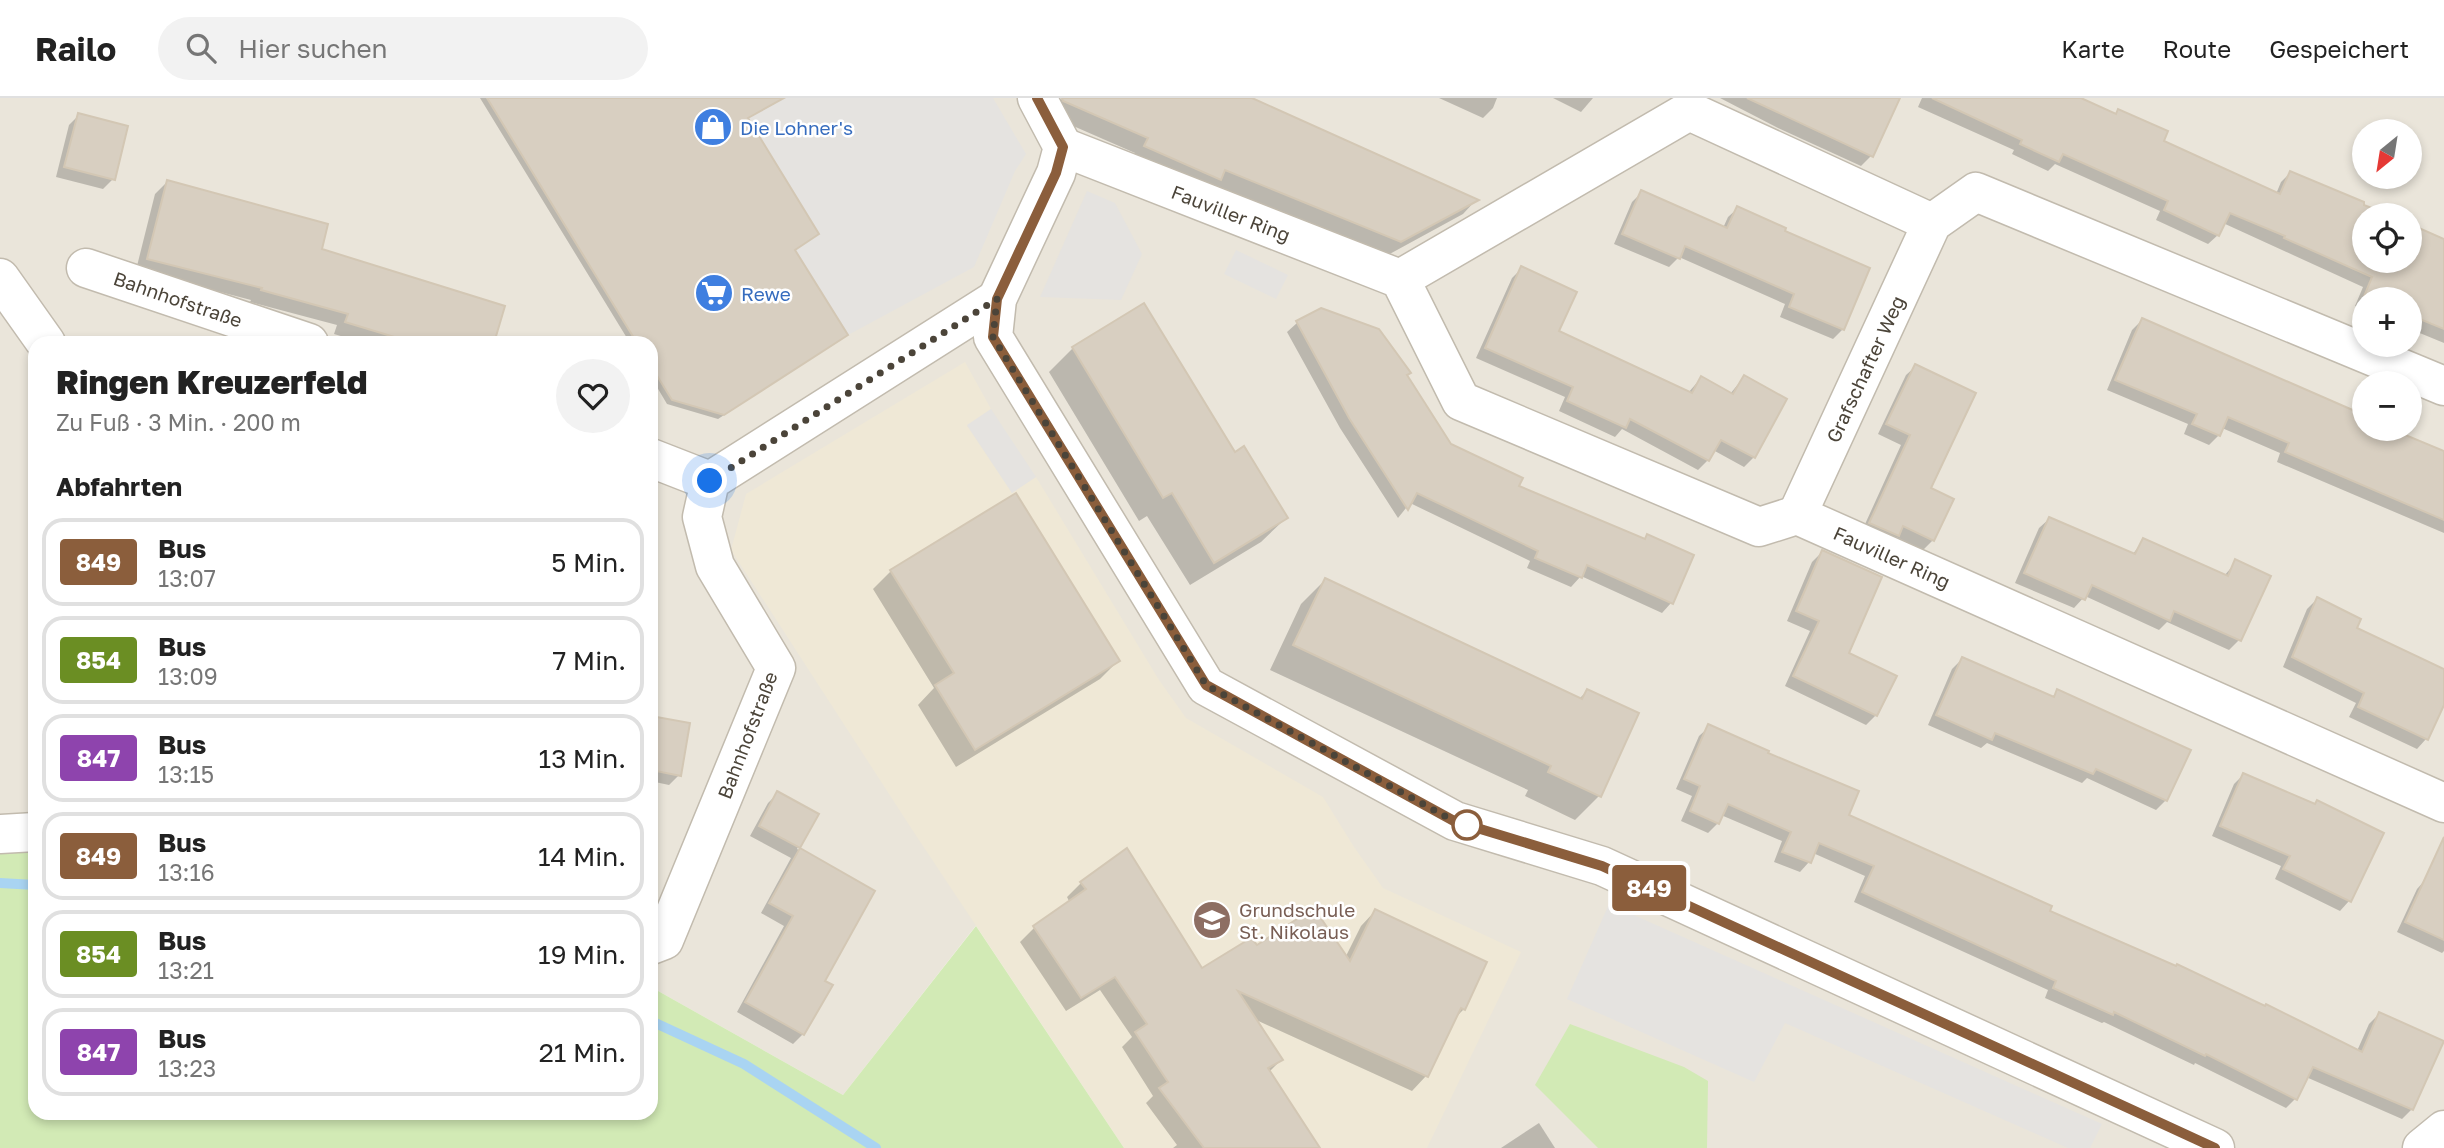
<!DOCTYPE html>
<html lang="de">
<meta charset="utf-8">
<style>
:root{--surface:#fff;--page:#f2f2f2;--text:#222;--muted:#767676;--line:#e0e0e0}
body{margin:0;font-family:"Golos Text",sans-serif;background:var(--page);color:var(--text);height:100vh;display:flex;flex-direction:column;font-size:26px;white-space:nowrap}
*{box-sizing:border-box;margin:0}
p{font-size:23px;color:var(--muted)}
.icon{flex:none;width:38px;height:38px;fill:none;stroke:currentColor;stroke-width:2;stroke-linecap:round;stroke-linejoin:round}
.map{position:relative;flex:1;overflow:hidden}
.panel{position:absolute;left:28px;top:238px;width:630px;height:784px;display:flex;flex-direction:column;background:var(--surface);border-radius:21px;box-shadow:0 4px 10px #0003}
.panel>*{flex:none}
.badge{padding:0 14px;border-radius:5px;font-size:24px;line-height:46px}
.needle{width:46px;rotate:210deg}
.fabs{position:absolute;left:2352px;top:21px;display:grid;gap:14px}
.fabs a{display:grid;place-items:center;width:70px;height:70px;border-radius:50%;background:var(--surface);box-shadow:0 4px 10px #0003;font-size:35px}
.you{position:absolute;width:35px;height:35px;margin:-18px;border:5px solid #fff;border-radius:50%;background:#1a73e8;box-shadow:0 0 0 10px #1a73e833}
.map>.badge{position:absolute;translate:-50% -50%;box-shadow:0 0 0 4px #fff}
h2{padding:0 28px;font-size:26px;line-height:63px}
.round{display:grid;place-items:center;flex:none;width:74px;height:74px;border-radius:37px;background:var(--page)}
.overview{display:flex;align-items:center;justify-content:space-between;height:119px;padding:0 28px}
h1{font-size:33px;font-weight:800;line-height:52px}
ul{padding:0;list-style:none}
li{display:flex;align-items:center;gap:21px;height:88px;margin:0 14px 10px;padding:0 14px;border:4px solid var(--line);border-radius:21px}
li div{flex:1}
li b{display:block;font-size:26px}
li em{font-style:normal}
li .badge{min-width:77px;font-weight:700;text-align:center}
header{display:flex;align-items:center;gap:42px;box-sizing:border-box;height:98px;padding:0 35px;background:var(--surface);border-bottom:2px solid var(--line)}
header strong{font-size:33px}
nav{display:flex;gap:38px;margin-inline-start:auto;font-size:24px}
.search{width:490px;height:63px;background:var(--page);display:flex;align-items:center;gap:18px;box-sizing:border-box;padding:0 24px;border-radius:38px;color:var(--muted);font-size:26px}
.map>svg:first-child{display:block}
</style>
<header>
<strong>Railo</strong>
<div class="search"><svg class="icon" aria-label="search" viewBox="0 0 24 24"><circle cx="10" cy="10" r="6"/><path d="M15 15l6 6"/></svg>Hier suchen</div>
<nav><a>Karte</a><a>Route</a><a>Gespeichert</a></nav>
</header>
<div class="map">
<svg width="2444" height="1050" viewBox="0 0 2444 1050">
<rect width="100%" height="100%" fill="#f6f3ec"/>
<path fill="#eae5da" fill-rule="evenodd" d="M0,0H2444V1050H1150L985,816L843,997L651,889V245H35V747L0,750ZM2364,33H2410V79H2364ZM2364,117H2410V163H2364ZM2364,201H2410V247H2364ZM2364,285H2410V331H2364Z"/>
<path fill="#efe8d6" d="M965,264L991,311L967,328L1012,395L1036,379L1159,582L1186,620L1323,699L1354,749L1383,790L1521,854L1427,1050H1124L915,736L731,452L746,396Z"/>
<g fill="#d2eab5">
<path d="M35,747V1015H651V889L843,997L976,828L1124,1050H0V750Z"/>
<path d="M1570,926L1684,969L1708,983L1707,1050H1598L1535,987Z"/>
</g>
<g fill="#e5e3e0">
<path d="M779,0H993L1026,56L1015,73L974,169L848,237L721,35L780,3Z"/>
<path d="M1087,93L1115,105L1142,156L1121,202L1040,199Z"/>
<path d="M1236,152L1288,177L1276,201L1224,176Z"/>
<path d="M991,311L1036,379L1012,395L967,327Z"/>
<path d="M1609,806L2102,1026L2090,1050H2068L1785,925L1754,984L1567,901Z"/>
</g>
<g fill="#0003">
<path d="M480,0H777L778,2L774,6L746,21L793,153L841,241L718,321L667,306L651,279V245H630Z"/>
<path d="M1062,0H1247L1476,102L1463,116L1386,158L1214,87L1205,95L1131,62L1135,55L1055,20Z"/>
<path d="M1439,0H1497L1493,10L1483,20Z"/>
<path d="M1553,0H1593L1581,14Z"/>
<path d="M1720,0H1898L1871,58L1861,68L1778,30Z"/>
<path d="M1922,0H2076L2162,44L2276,96L2281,84L2290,75L2388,117H2364V163H2410V127L2444,142V245L2410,231V201H2364V212L2355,208L2363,189L2223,125L2218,137L2208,146L2156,122L2160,113L2055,66L2048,73L2012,56L2014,52L1918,9Z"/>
<path d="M79,17L113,81L103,91L56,79L69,27Z"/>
<path d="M167,84L320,152L492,245H364L334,236L337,227L250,204L251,202L136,172L155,96Z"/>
<path d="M1642,94L1723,130L1728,119L1738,110L1843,231L1833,241L1780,219L1785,206L1679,159L1669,169L1614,146L1632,104Z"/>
<path d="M1522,170L1557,234L1688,295L1701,280L1730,296L1744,279L1754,359L1744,369L1713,352L1708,362L1698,372L1622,331L1615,339L1559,313L1565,299L1476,260L1512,180Z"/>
<path d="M1321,212L1405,278L1450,347L1517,389L1643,442L1648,438L1671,505L1662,515L1581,478L1571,489L1527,470L1530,463L1410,405L1398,420L1340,330L1287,234L1297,225Z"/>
<path d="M2142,222L2313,296L2364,321V331H2386L2444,355V435L2277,364L2280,355L2222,330L2219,337L2209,347L2184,336L2188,326L2107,292L2132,232Z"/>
<path d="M1073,250L1234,356L1286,420L1261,444L1190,487L1147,418L1139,423L1049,274Z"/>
<path d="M1916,268L1933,442L1923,452L1896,439L1888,447L1861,435L1901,347L1878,336L1906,277Z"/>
<path d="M2049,421L2132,457L2144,442L2224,478L2236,464L2268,478L2239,542L2229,552L2167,524L2159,532L2085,498L2074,510L2015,485L2039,430Z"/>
<path d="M1822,454L1847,556L1876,617L1866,627L1785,588L1810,533L1787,523L1812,464Z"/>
<path d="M651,465L656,466L651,490Z"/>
<path d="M891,473L1118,563L1100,581L956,669L918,607L934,590L873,491Z"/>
<path d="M1325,482L1579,601L1587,593L1599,698L1575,722L1525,698L1528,692L1270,572L1301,506Z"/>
<path d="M2317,501L2355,531L2444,573V603L2426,641L2417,651L2349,619L2356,605L2283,569L2307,511Z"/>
<path d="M1962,561L2051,600L2058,593L2166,702L2156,712L2087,680L2082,685L1987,645L1981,650L1928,627L1952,571Z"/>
<path d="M651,620L679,677L669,687L655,684L651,704Z"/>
<path d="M1709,629L1765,656L1846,717L2048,813L2357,953L2369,926L2379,916L2412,1011L2402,1021L2306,979L2296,1000L2286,1010L2195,965L2194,967L2104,924L2102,925L2045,900L2048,892L1854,804L1865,778L1813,755L1809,764L1800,774L1774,764L1782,743L1721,717L1718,725L1708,735L1681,723L1692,698L1676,691L1699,638Z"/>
<path d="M2243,677L2349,803L2340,813L2275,781L2281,768L2212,738L2234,686Z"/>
<path d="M778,695L816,716L797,751L873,794L823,884L803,936L793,946L737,914L784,828L761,815L791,760L750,738L768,705Z"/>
<path d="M2426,781L2444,789V853L2442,855L2397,834L2417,791Z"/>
<path d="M1081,785L1201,873L1257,849L1345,860L1361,828L1375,813L1464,911L1454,921L1426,978L1412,993L1254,921L1281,962L1269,974L1313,1050H1173L1177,1047L1146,1005L1153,998L1122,949L1132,939L1100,892L1066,913L1020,844L1034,830L1070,805L1067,799Z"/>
<path d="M1539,1025L1555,1050H1501Z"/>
</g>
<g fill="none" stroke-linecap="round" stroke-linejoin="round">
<g stroke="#a9d4f2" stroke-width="10">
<path d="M0,785L35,787"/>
<path d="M651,923L744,966L876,1050"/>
</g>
</g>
<g fill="#d8cfc1" stroke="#d3c7b4" stroke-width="2">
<path d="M487,0H784L748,20L819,136L795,152L848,237L724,317L672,302L651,268V245H637Z"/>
<path d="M1062,0H1252L1479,102L1401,144L1225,72L1221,82L1144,48L1148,40L1063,3Z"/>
<path d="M1747,0H1900L1873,59Z"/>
<path d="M1932,0H2081L2116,16L2118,11L2168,33L2164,43L2280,96L2290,73L2364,104V107L2389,117H2364V163H2410V126L2444,141V231L2410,217V201H2363L2372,179L2284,140L2285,138L2230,115L2219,138L2164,112L2168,103L2063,56L2059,64L2020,46L2022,42Z"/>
<path d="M78,15L128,28L115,82L64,69Z"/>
<path d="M167,82L328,126L322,151L505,208L494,245H414L345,224L348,216L261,192L262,190L147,161Z"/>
<path d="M1641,92L1727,130L1737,108L1786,130L1785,133L1870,170L1844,232L1789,209L1794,196L1685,148L1680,161L1622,136Z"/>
<path d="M1521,168L1577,194L1559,233L1692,295L1701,278L1733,296L1744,277L1787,301L1755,360L1721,342L1709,363L1630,321L1626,330L1567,303L1573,289L1485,250Z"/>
<path d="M1144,205L1235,354L1244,348L1288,420L1214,465L1172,395L1163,400L1072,249Z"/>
<path d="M1321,210L1379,231L1411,275L1407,277L1451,346L1523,380L1519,388L1645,441L1647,436L1694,457L1673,506L1587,467L1582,480L1535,460L1538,453L1417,395L1408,412L1349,320L1296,223Z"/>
<path d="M2142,220L2364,317V331H2391L2444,353V422L2285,354L2289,345L2228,319L2220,338L2192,326L2197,316L2115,282Z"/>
<path d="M1915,266L1976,295L1931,390L1954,401L1934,443L1903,428L1899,438L1869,425L1910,337L1886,326Z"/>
<path d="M1016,395L1120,563L975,652L935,587L954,575L890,472Z"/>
<path d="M2049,419L2135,456L2143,440L2228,478L2235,461L2271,478L2241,543L2174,513L2170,523L2092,487L2085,502L2024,475Z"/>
<path d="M1822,452L1882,479L1849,555L1897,578L1877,618L1793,578L1819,523L1796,513Z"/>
<path d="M1325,480L1582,601L1587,591L1639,615L1601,699L1548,674L1551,668L1293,547Z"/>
<path d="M2317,499L2361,521L2357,530L2444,571V607L2428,642L2358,609L2364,595L2292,559Z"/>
<path d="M1962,559L2054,599L2057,591L2191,652L2167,703L2096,671L2093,676L1995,635L1992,642L1936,617Z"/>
<path d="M651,618L690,625L681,678L651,672Z"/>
<path d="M1708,626L1769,653L1768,655L1859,693L1849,717L2052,808L2050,813L2176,868L2177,866L2265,908L2266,906L2362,954L2379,914L2444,943L2413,1012L2313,969L2297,1002L2206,956L2205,958L2114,914L2113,917L2053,890L2056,883L1862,794L1874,768L1819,745L1811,765L1782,754L1791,734L1728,706L1719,726L1690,713L1700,688L1684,681Z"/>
<path d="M2243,675L2315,706L2317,702L2384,735L2351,804L2283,771L2290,758L2220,728Z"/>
<path d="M777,693L819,716L800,750L759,728Z"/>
<path d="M2444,739V842L2405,824Z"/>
<path d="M800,750L875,793L825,883L833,887L804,937L745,904L793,818L769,805Z"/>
<path d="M1127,750L1202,870L1251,840L1257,847L1314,810L1350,863L1375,811L1487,864L1465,912L1461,910L1428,979L1238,893L1283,962L1268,970L1320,1050H1204L1159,990L1168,984L1135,934L1147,926L1115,879L1081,900L1033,828L1086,791L1080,784Z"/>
</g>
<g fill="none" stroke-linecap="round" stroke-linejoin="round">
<defs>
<g id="minor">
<path d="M1037,0L1063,49L1056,75L997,201L993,239L1206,588L1455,723L1602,768L2215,1050"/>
<path d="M1063,49L1400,181L1461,303L1759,429L1797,417L2444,705"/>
<path d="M86,170L309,245"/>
<path d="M0,180L46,245"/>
<path d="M1400,181L1689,13L1932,125"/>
<path d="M651,360L710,383"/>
<path d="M1797,417L1932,125L1976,94L2444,288"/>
<path d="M0,736L35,734"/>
<path d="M651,847L664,842L776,570L715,468L702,419L710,383L997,201"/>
<path d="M2422,1050L2444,1032"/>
</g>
</defs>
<use href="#minor" stroke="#c2bbae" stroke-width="41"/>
<use href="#minor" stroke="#fff" stroke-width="38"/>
</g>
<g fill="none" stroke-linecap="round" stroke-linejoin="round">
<defs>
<path id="line" d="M1037,0L1063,49L1056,75L997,201L993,239L1206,587L1454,723L1602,768L2215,1050"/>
</defs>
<use href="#line" stroke="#fff" stroke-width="16"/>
<use href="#line" stroke="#8b5e3c" stroke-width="10"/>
<path stroke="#4b4439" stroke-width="7" stroke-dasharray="0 12.6" d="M710,383L997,201L993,239L1206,587L1454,723L1479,730L1467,727"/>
</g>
<defs>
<symbol id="shop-disc" viewBox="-11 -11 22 22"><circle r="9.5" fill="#3f7fe0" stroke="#fff"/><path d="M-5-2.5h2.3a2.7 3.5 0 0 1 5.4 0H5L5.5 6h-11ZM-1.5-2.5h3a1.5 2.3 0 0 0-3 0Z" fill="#fff"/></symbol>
<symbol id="supermarket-disc" viewBox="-11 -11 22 22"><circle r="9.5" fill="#3f7fe0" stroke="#fff"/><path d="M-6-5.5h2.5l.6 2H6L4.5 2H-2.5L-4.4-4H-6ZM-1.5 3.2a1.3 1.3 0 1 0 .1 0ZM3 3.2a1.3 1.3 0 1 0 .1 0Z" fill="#fff"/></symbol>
<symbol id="school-disc" viewBox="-11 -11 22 22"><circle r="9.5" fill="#8d6e63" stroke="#fff"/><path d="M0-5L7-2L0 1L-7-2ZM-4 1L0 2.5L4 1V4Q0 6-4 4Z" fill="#fff"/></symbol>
</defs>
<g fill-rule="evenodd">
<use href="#shop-disc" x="691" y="7" width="44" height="44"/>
<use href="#supermarket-disc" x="692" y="173" width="44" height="44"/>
<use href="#school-disc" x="1190" y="800" width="44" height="44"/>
</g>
<circle fill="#fff" stroke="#8b5e3c" stroke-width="3.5" cx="1467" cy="727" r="14"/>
<g text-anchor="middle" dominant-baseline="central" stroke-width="5" stroke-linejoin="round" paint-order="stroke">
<g font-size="19" fill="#366cbe" stroke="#fff" text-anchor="start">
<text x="740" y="29">Die Lohner's</text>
<text x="741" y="195">Rewe</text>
</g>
<g font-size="19" fill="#4b4439" stroke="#fff">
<text transform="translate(1231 115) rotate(21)">Fauviller Ring</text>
<text transform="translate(178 201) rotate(19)">Bahnhofstraße</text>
<text transform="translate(1865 271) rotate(-65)">Grafschafter Weg</text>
<text transform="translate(1892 459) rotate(24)">Fauviller Ring</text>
<text transform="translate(747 637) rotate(-69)">Bahnhofstraße</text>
</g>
<g font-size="19" fill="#785e54" stroke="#fff" text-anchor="start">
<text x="1239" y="811">Grundschule<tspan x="1239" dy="22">St. Nikolaus</tspan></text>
</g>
</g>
</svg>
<div class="fabs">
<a><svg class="needle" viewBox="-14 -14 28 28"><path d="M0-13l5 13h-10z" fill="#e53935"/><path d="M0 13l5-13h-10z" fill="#767676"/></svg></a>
<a><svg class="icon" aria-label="locate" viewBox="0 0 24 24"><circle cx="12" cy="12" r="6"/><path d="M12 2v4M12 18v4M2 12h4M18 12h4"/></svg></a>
<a>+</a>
<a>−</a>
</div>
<div class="you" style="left:710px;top:383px"></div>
<b class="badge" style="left:1649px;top:790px;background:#8b5e3c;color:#fff">849</b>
<section class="panel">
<div class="overview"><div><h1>Ringen Kreuzerfeld</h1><p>Zu Fuß · 3 Min. · 200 m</p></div><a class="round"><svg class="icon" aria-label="heart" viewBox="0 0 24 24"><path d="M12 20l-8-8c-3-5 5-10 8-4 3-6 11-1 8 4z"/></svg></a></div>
<h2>Abfahrten</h2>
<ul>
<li><span class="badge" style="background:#8b5e3c;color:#fff">849</span><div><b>Bus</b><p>13:07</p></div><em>5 Min.</em></li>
<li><span class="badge" style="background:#6b8e23;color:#fff">854</span><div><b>Bus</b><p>13:09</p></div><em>7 Min.</em></li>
<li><span class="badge" style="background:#8e44ad;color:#fff">847</span><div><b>Bus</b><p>13:15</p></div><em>13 Min.</em></li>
<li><span class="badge" style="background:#8b5e3c;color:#fff">849</span><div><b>Bus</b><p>13:16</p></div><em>14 Min.</em></li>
<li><span class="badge" style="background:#6b8e23;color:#fff">854</span><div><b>Bus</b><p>13:21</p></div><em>19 Min.</em></li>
<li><span class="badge" style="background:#8e44ad;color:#fff">847</span><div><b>Bus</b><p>13:23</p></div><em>21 Min.</em></li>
</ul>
</section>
</div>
